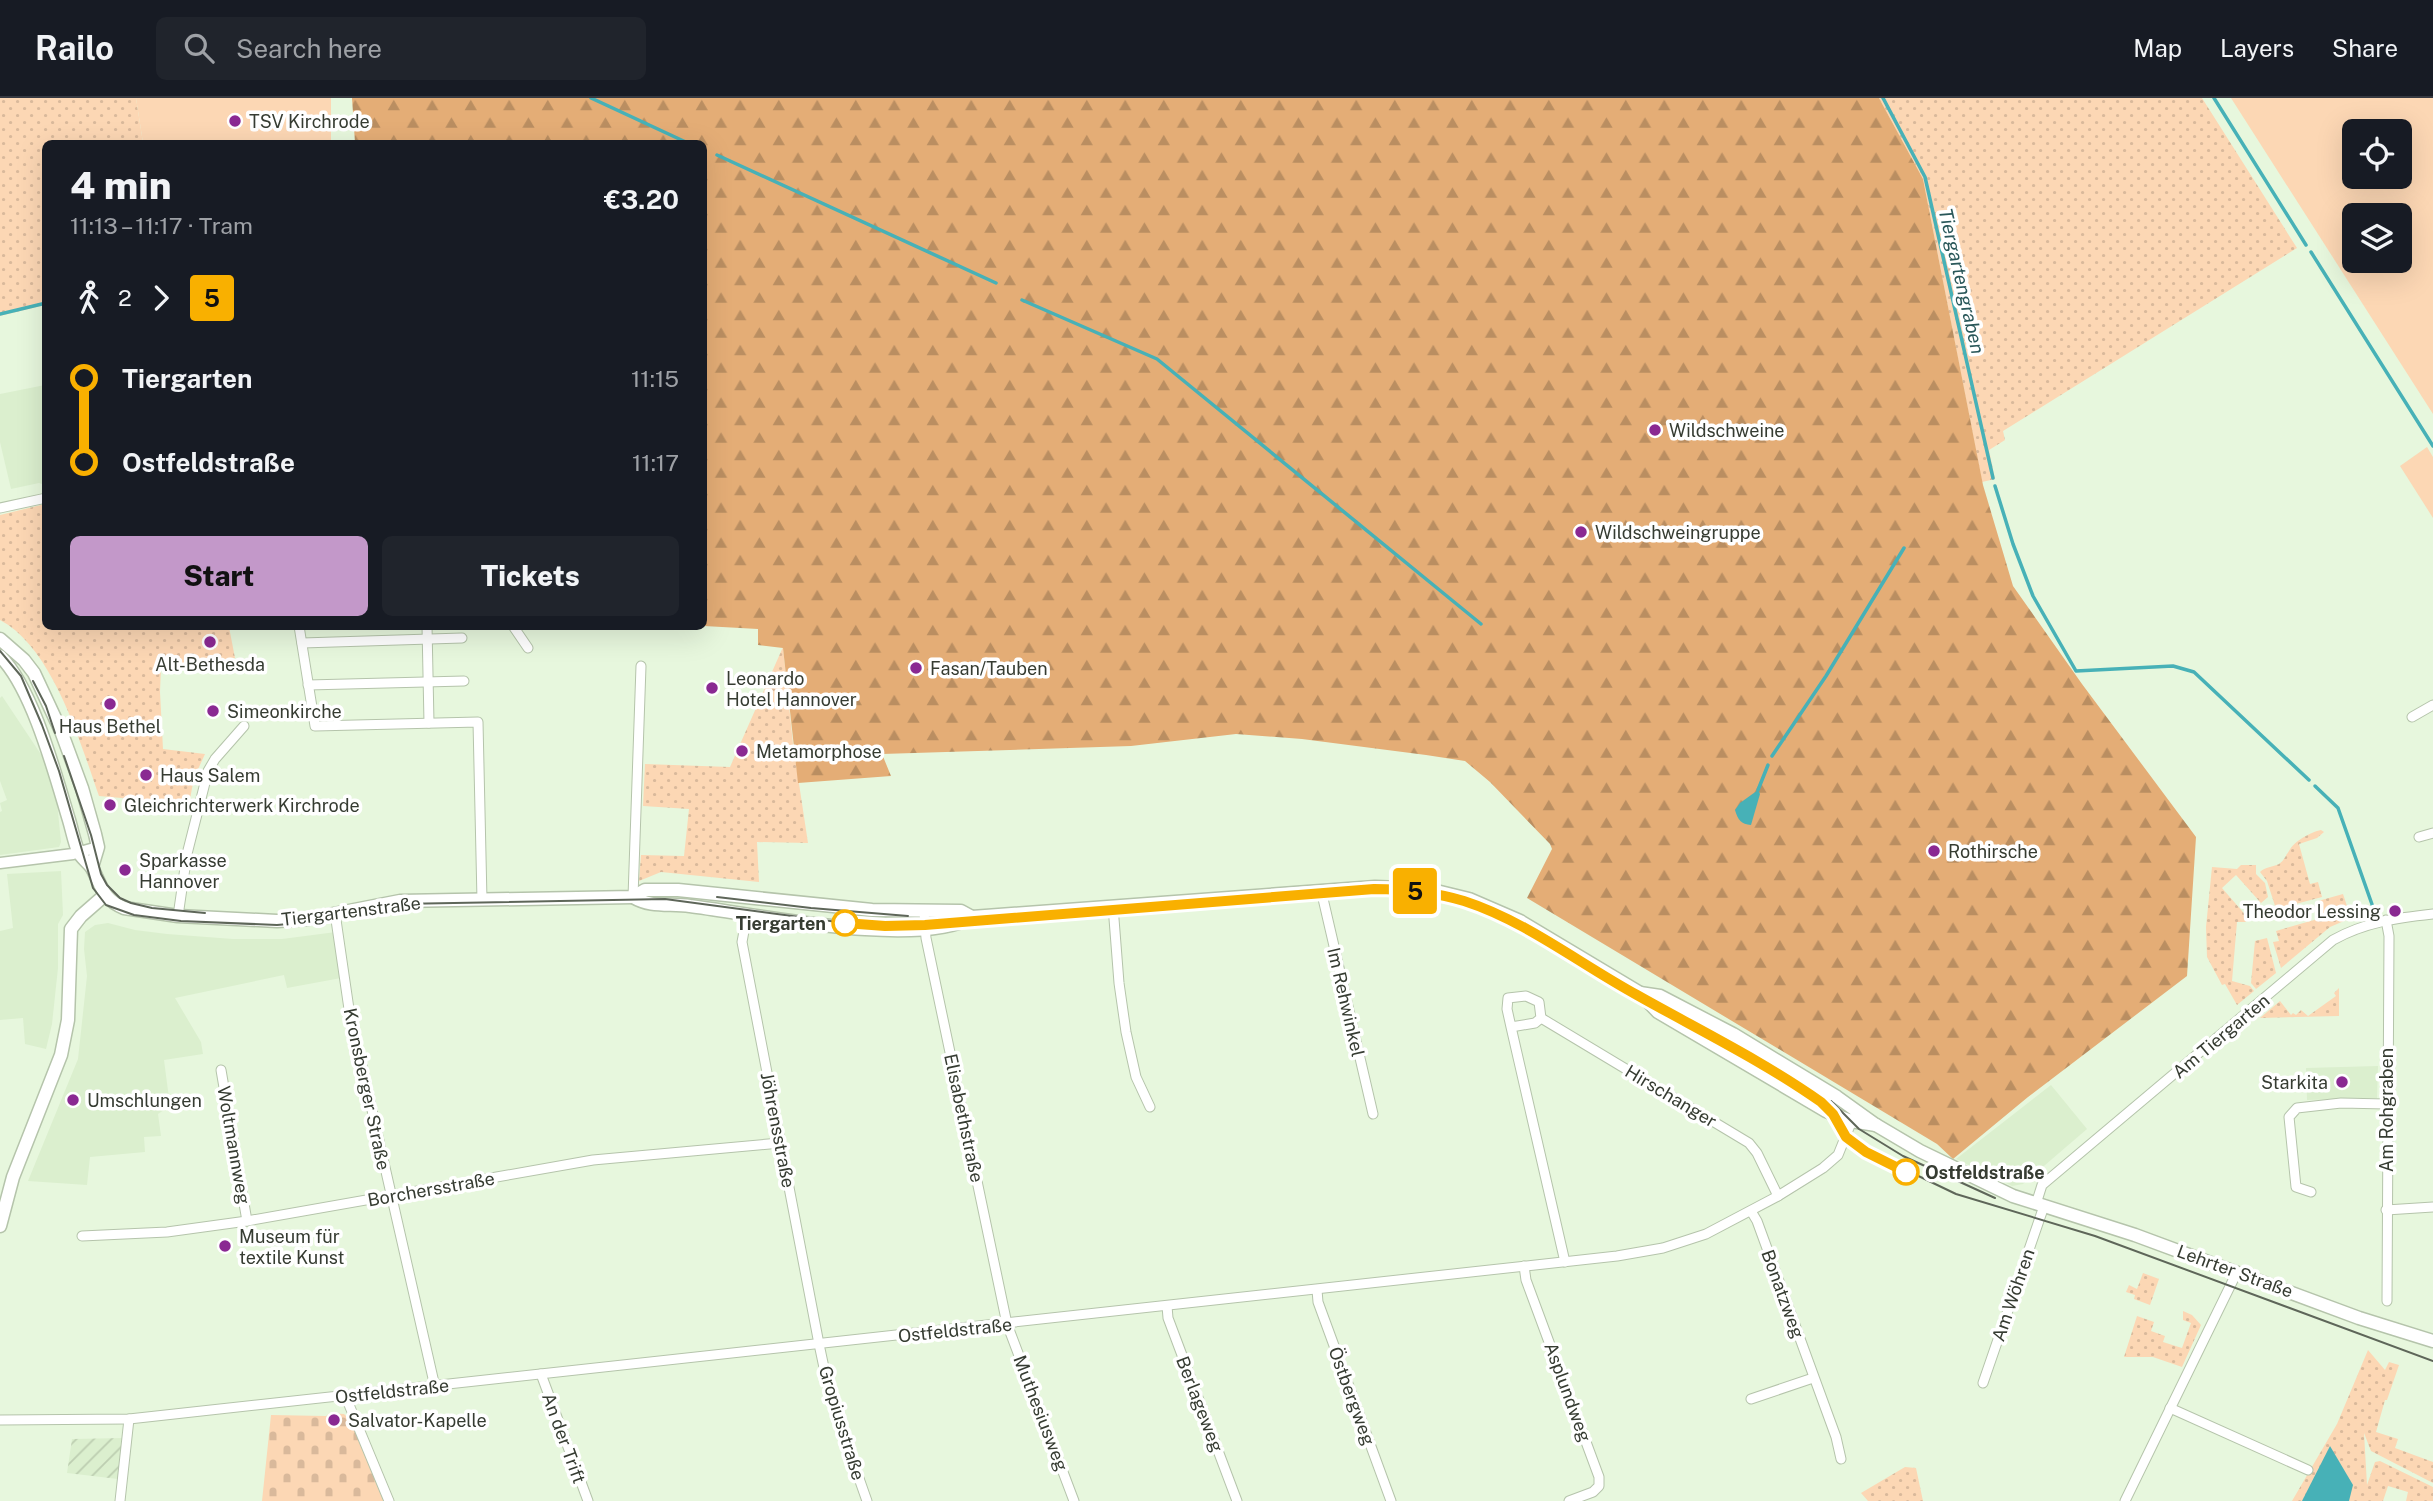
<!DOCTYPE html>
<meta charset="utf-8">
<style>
:root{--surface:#171b24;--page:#20242c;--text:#f1f3f6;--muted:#9ea1a6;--line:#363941;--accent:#c398c9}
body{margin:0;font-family:"Public Sans",sans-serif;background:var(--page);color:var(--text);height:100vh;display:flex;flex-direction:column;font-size:26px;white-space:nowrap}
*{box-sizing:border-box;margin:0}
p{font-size:23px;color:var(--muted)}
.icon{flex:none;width:38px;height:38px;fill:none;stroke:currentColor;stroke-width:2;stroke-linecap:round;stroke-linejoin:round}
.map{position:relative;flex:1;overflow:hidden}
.details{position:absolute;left:42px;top:42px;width:665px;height:490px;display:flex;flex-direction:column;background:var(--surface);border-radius:10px;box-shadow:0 7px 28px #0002}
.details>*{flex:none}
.badge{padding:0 14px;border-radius:5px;font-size:24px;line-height:46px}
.tools{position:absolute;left:2342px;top:21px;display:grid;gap:14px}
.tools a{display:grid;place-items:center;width:70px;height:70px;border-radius:10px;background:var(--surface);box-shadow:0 7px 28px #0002;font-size:35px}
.map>.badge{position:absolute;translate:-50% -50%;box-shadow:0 0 0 4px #fff}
.legs{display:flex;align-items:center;gap:10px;height:77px;padding:0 28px;font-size:23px}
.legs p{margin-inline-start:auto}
.headline{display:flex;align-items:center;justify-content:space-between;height:119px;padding:0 28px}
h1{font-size:38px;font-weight:800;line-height:52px}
.button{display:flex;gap:14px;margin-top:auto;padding:14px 28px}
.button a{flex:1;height:80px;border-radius:10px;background:var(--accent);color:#111;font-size:28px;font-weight:800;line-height:80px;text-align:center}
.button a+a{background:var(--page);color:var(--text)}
ul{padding:0 28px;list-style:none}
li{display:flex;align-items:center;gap:24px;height:84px;font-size:26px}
li i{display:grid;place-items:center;width:10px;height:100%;margin:0 9px;background:currentColor}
li i::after{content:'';width:18px;height:18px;margin:-9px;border:5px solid;border-radius:50%;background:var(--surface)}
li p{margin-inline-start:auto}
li:first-child i{background:linear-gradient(#0000 50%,currentColor 0)}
li:last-child i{background:linear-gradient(currentColor 50%,#0000 0)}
header{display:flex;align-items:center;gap:42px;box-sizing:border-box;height:98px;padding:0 35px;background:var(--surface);border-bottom:2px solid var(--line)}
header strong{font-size:33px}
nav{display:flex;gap:38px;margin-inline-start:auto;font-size:24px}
.search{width:490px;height:63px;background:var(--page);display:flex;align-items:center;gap:18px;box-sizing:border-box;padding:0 24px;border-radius:10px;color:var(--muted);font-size:26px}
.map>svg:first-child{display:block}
</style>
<header>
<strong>Railo</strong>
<div class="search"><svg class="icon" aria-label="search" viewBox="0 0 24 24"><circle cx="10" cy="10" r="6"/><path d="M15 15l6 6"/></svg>Search here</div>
<nav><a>Map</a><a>Layers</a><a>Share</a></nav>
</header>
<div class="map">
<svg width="2433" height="1403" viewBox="0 0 2433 1403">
<defs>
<pattern id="industrial-furrows" width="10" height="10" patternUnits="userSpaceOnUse" patternTransform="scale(1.75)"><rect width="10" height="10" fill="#dbefce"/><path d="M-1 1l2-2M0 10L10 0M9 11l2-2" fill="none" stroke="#bdceb1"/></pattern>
<pattern id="green-dots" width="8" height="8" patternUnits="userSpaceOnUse" patternTransform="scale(1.75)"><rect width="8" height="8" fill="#fcd7b4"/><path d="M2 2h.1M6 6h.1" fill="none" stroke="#d9b99b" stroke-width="1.8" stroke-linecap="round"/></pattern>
<pattern id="forest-firs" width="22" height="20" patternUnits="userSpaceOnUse" patternTransform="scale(1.75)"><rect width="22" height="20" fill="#e4ad76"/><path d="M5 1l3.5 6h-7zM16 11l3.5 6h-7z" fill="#ba8e61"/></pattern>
<pattern id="cemetery-stones" width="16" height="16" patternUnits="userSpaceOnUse" patternTransform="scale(1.75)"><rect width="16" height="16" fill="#fcd7b4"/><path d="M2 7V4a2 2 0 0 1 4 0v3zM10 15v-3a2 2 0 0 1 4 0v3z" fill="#d9b99b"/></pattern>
</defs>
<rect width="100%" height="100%" fill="#e7f7dd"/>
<g fill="#dbefce">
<path d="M45,287V387L39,385L11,391L0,344V296Z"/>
<path d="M2,598L42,658L56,694L61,744L59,749L0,757V714L2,713L0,705L7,702L0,683V600Z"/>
<path d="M61,773L63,817L58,826V870L52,926L46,951L25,946L23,920L0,922V833L13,830L7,776Z"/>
<path d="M108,825L135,832L167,836L233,841H282L336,834L341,880L287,890L284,877L175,900L201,944L203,956L164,962L170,1008L158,1016L161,1038L144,1039L145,1054L90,1059L87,1087L28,1083L78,961L87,878L84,851L85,834L95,827Z"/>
<path d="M2378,968L2377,1000L2307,1002L2306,970Z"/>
<path d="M2051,987L2087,1031L2023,1086L2012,1088L1956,1061Z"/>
</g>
<path fill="url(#industrial-furrows)" d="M123,1340L118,1381L67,1375L72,1341Z"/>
<g fill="url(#green-dots)">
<path d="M0,0H136L143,45L46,46L45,207L0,218Z"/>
<path d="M1879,0H2202L2297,150L2003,333L2005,342L1989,352L1995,381L1982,384L1923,81Z"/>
<path d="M45,406L46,528L229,529L235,560L191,569H161L160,594L163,651L205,656L194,680L189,706L99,698C80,644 53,550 0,522V417Z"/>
<path d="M783,549L793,646L808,745L757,744L759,784L661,774L639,783L641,757L684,758L689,711L643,708L645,666L730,669Z"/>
<path d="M2321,732L2324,734L2317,740L2299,746L2310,786L2318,784L2322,799L2276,811L2267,783L2260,774C2265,769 2273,769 2279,766C2285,762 2285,758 2289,753C2294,743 2311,734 2321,732Z"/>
<path d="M2241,767H2256V776L2265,785L2268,799L2261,805L2236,777L2222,790L2249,821L2245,824H2237L2232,883L2250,888L2254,893L2237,907L2225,886L2222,887L2207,859L2206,829L2212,769L2237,771Z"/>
<path d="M2343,796L2351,820L2330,829L2281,870L2273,844L2279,843L2276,833L2321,820L2318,803Z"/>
<path d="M2267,840L2276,875L2256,891L2251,885L2255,843Z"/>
<path d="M2339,890V918L2260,920L2280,903L2291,917L2293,915L2296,917L2301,912L2308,918L2336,898L2334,895Z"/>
<path d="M2143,1175L2159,1181L2150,1207L2134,1201L2135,1197L2126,1194L2129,1187L2137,1191Z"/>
<path d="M2183,1213L2192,1217L2201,1227L2182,1269L2153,1259H2124L2137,1218L2154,1224L2151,1233L2165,1238L2163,1244L2182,1250L2191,1225L2183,1222Z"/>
<path d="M2368,1252L2385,1272L2389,1264L2399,1267L2387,1302H2385L2376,1334L2398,1341L2395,1350L2433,1364V1385L2371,1353L2364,1335L2367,1387L2375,1364L2380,1363L2433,1389V1403H2406L2408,1394L2388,1388L2383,1403H2292L2337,1326Z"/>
<path d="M1905,1369L1916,1370L1923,1403H1868L1861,1395Z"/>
</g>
<path fill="url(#forest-firs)" d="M352,0H1879L1923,81L1983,387L2013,488L2082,586L2196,739L2187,878L2028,999L1953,1061L1937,1046L1527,800L1552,751L1550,746L1490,684L1465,663L1426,657L1302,641L1236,636L1131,648L882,656L891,678L798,685L783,550L758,547V531L704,528V46L355,45Z"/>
<path fill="url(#cemetery-stones)" d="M330,1315L344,1316L348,1320L347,1325L354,1331L385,1403H262L271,1317L326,1318Z"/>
<g fill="#fcd7b4" fill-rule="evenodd">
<path d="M136,0H331V45H143Z"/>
<path d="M2231,0H2433V316ZM2354,33H2399V79H2354ZM2354,117H2399V163H2354Z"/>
<path d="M2427,349L2433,359V420L2400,368Z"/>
</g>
<g fill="#47b1b7">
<path d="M1758,692L1760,696L1751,727C1741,726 1738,722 1735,712L1740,705Z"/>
<path d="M2330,1348L2353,1387L2349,1403H2302Z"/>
</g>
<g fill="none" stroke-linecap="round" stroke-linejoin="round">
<g stroke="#47b1b7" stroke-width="3.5">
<path d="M591,0L690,46"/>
<path d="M1883,0L1925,79L1993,380"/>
<path d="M2214,0L2306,147"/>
<path d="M717,57L996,185"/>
<path d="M2311,154L2433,348"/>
<path d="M1022,202L1157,261L1481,526"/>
<path d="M0,216L46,205"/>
<path d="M1995,388L2013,446L2033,498L2076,573L2173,568L2194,574L2309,682"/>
<path d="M1772,658L1826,578L1904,450"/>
<path d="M2315,688L2338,710L2374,812"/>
<path d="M1758,692L1768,667"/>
</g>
<defs>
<g id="minor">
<path d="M0,410L46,400"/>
<path d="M299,528L315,628L478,624L482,802"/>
<path d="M427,528L429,625"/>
<path d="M513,528L528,550"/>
<path d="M302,545L462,540"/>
<path d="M308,587L464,583"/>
<path d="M2412,619L2433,607"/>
<path d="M2419,739L2433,735"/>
<path d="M1321,792L1373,1016"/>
<path d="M633,799L641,568"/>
<path d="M1113,808L1119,885L1126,934L1136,979L1150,1009"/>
<path d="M924,814L926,840L1007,1226L1074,1403"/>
<path d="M335,815L349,911L435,1289"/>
<path d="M747,817L742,844L819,1246L830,1298L867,1403"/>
<path d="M178,818L187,756L208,673L215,661L244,628"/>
<path d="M2386,822L2389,838L2387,1203"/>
<path d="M1541,920L1749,1045L1757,1055L1778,1098"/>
<path d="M1511,929L1535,925L1541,920L1539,904L1526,898L1508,900L1507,911L1511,929L1562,1151L1565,1164"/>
<path d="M221,972L247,1123"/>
<path d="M2311,1094L2296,1089L2289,1019L2297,1010L2341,1005L2386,1006"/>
<path d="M2036,1106L2042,1087L2333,842C2365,824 2397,820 2433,816"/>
<path d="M2386,1112L2433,1109"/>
<path d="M1751,1113L1757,1123L1836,1339L1841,1361"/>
<path d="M82,1138L167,1134L247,1123L593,1062L780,1045"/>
<path d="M1524,1168L1526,1182L1599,1379V1388L1593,1394L1569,1403"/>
<path d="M1317,1192L1318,1204L1391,1403"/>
<path d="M1167,1208L1168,1220L1237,1403"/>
<path d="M541,1276L588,1403"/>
<path d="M1983,1285L2044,1108"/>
<path d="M345,1297L389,1403"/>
<path d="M1751,1301L1813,1280"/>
<path d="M2170,1310L2308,1372"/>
<path d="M0,1322L129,1321L1617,1158L1663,1150L1706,1136L1778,1098L1823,1070L1838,1057L1853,1020"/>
<path d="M120,1403L129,1321"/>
<path d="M2125,1403L2237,1174"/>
</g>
<path id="tertiary" d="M0,765L73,756L98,749"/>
<g id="secondary">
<path d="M0,541L24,562L34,575L61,633L82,690L95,736L98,749L92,769"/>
<path d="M0,558C33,591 55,676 69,722C72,732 74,743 78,753C81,760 88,764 92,770C102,788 102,801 124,810L178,818L277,823L308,821L400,803L633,799L645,792H678L872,812L961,813L972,819"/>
<path d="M633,799C651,810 670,805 690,808C754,816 918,851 972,819L1375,789L1428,791L1469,801L1520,823L1640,895L1658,914L1826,1013L1851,1023L1876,1027"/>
<path d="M1640,895L1660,898L1733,936L1837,999L1876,1027L1920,1053L2013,1098L2135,1137L2359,1220L2433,1243"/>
<path d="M0,1128L13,1079L61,957L68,922L71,831L81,818L105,797"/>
</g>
</defs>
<use href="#minor" stroke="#b5c4ab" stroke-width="11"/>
<use href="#tertiary" stroke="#b5c4ab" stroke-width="13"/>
<use href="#secondary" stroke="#b5c4ab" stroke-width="15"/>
<use href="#minor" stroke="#fff" stroke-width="9"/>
<use href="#tertiary" stroke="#fff" stroke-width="10"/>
<use href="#secondary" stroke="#fff" stroke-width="12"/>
<g stroke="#5e6659" stroke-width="2">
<path d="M0,553L21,578L42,627L59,673L93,790L106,807L134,817L181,823L277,827L300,825L398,806L665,801L845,825L885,828L925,827L1374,791H1404L1442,798L1464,803L1508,822L1729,948L1821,1004L1833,1016L1846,1039L1860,1050L1956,1096L2095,1138L2433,1263"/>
<path d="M33,583L46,608L55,635"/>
<path d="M64,658L91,737L101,776L107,787L120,800L131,805L152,810L205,815"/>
<path d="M717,799L811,810L908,818"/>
<path d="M1831,1003L1859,1031L1903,1058L1995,1100"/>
</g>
</g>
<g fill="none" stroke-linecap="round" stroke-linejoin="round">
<defs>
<path id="line-1" d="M845,825L885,828L925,827L1374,791C1405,791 1434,794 1464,803C1526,823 1580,866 1637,897C1699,932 1763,963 1821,1004L1833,1016L1846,1039L1866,1054L1906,1074"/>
</defs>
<use href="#line-1" stroke="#fff" stroke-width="16"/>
<use href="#line-1" stroke="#f9b000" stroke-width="10"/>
</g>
<g fill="#8a2992" stroke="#fff" stroke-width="2.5">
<circle cx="235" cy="23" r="7"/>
<circle cx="1655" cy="332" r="7"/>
<circle cx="1581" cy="434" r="7"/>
<circle cx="210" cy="544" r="7"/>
<circle cx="916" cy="570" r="7"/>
<circle cx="712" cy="590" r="7"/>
<circle cx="110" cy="606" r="7"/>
<circle cx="213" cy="613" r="7"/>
<circle cx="742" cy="653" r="7"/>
<circle cx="146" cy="677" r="7"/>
<circle cx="110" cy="707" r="7"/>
<circle cx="1934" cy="753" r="7"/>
<circle cx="125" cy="772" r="7"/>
<circle cx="2395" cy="813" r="7"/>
<circle cx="2342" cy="984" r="7"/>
<circle cx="73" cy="1002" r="7"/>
<circle cx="225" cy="1148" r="7"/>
<circle cx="334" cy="1322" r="7"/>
</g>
<g fill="#fff" stroke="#f9b000" stroke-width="3.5">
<circle cx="845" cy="825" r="12"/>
<circle cx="1906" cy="1074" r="12"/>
</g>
<g text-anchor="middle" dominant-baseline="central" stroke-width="7" stroke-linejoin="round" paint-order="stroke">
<g font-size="18" fill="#363c32" stroke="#fff" text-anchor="start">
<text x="249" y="23">TSV Kirchrode</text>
<text x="1669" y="332">Wildschweine</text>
<text x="1595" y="434">Wildschweingruppe</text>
<text x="210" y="566" text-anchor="middle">Alt-Bethesda</text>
<text x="930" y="570">Fasan/Tauben</text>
<text x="726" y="580">Leonardo<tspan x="726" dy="21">Hotel Hannover</tspan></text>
<text x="227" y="613">Simeonkirche</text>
<text x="110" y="628" text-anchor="middle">Haus Bethel</text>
<text x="756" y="653">Metamorphose</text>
<text x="160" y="677">Haus Salem</text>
<text x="124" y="707">Gleichrichterwerk Kirchrode</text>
<text x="1948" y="753">Rothirsche</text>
<text x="139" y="762">Sparkasse<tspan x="139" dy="21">Hannover</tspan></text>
<text x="2381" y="813" text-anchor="end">Theodor Lessing</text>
<text x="2328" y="984" text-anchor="end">Starkita</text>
<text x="87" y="1002">Umschlungen</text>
<text x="239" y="1138">Museum für<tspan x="239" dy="21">textile Kunst</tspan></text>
<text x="348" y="1322">Salvator-Kapelle</text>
</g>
<g font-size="18" fill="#363c32" stroke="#fff">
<text transform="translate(351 813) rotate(-7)">Tiergartenstraße</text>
<text transform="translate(1346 904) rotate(77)">Im Rehwinkel</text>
<text transform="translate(2221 938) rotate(-40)">Am Tiergarten</text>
<text transform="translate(367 991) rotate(78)">Kronsberger Straße</text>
<text transform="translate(1671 998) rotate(31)">Hirschanger</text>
<text transform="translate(2386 1012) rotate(-90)">Am Rohgraben</text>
<text transform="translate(964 1020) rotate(78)">Elisabethstraße</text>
<text transform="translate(778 1032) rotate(79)">Jöhrensstraße</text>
<text transform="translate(234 1047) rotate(80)">Woltmannweg</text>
<text transform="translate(431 1091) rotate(-10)">Borchersstraße</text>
<text transform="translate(2235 1173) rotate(20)">Lehrter Straße</text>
<text transform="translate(1783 1196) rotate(70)">Bonatzweg</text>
<text transform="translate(2013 1197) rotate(-71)">Am Wöhren</text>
<text transform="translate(955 1232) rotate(-6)">Ostfeldstraße</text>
<text transform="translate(392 1293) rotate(-6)">Ostfeldstraße</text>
<text transform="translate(1568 1294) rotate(70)">Asplundweg</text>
<text transform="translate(1352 1298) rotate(70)">Östbergweg</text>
<text transform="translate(1200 1306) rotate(69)">Berlageweg</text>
<text transform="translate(1041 1315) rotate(69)">Muthesiusweg</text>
<text transform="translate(842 1325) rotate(73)">Gropiusstraße</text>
<text transform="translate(564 1340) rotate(70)">An der Trift</text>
</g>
<g font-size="18" font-weight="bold" fill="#363c32" stroke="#fff" text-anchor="end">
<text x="826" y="825">Tiergarten</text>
<text x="1925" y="1074" text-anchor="start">Ostfeldstraße</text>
</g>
<g font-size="19" font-style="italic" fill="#295759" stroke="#fff">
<text transform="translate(1962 183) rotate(77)">Tiergartengraben</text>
</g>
</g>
</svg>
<div class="tools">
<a><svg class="icon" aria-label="locate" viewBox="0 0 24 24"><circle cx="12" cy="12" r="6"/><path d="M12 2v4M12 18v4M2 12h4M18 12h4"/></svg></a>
<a><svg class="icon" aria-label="layers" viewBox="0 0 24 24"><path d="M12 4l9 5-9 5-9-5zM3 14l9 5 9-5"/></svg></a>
</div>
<b class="badge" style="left:1415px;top:793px;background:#f9b000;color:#111">5</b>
<section class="details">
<div class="headline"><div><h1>4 min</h1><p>11:13 – 11:17 · Tram</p></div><b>€3.20</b></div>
<div class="legs"><svg class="icon" aria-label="walk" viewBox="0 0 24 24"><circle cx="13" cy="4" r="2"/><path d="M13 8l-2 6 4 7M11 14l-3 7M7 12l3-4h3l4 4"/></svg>2<svg class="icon" aria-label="forward" viewBox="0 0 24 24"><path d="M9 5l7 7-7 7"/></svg><b class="badge" style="background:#f9b000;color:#111">5</b></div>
<ul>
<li><i style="color:#f9b000"></i><b>Tiergarten</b><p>11:15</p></li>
<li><i style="color:#f9b000"></i><b>Ostfeldstraße</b><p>11:17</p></li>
</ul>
<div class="button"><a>Start</a><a>Tickets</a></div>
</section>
</div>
